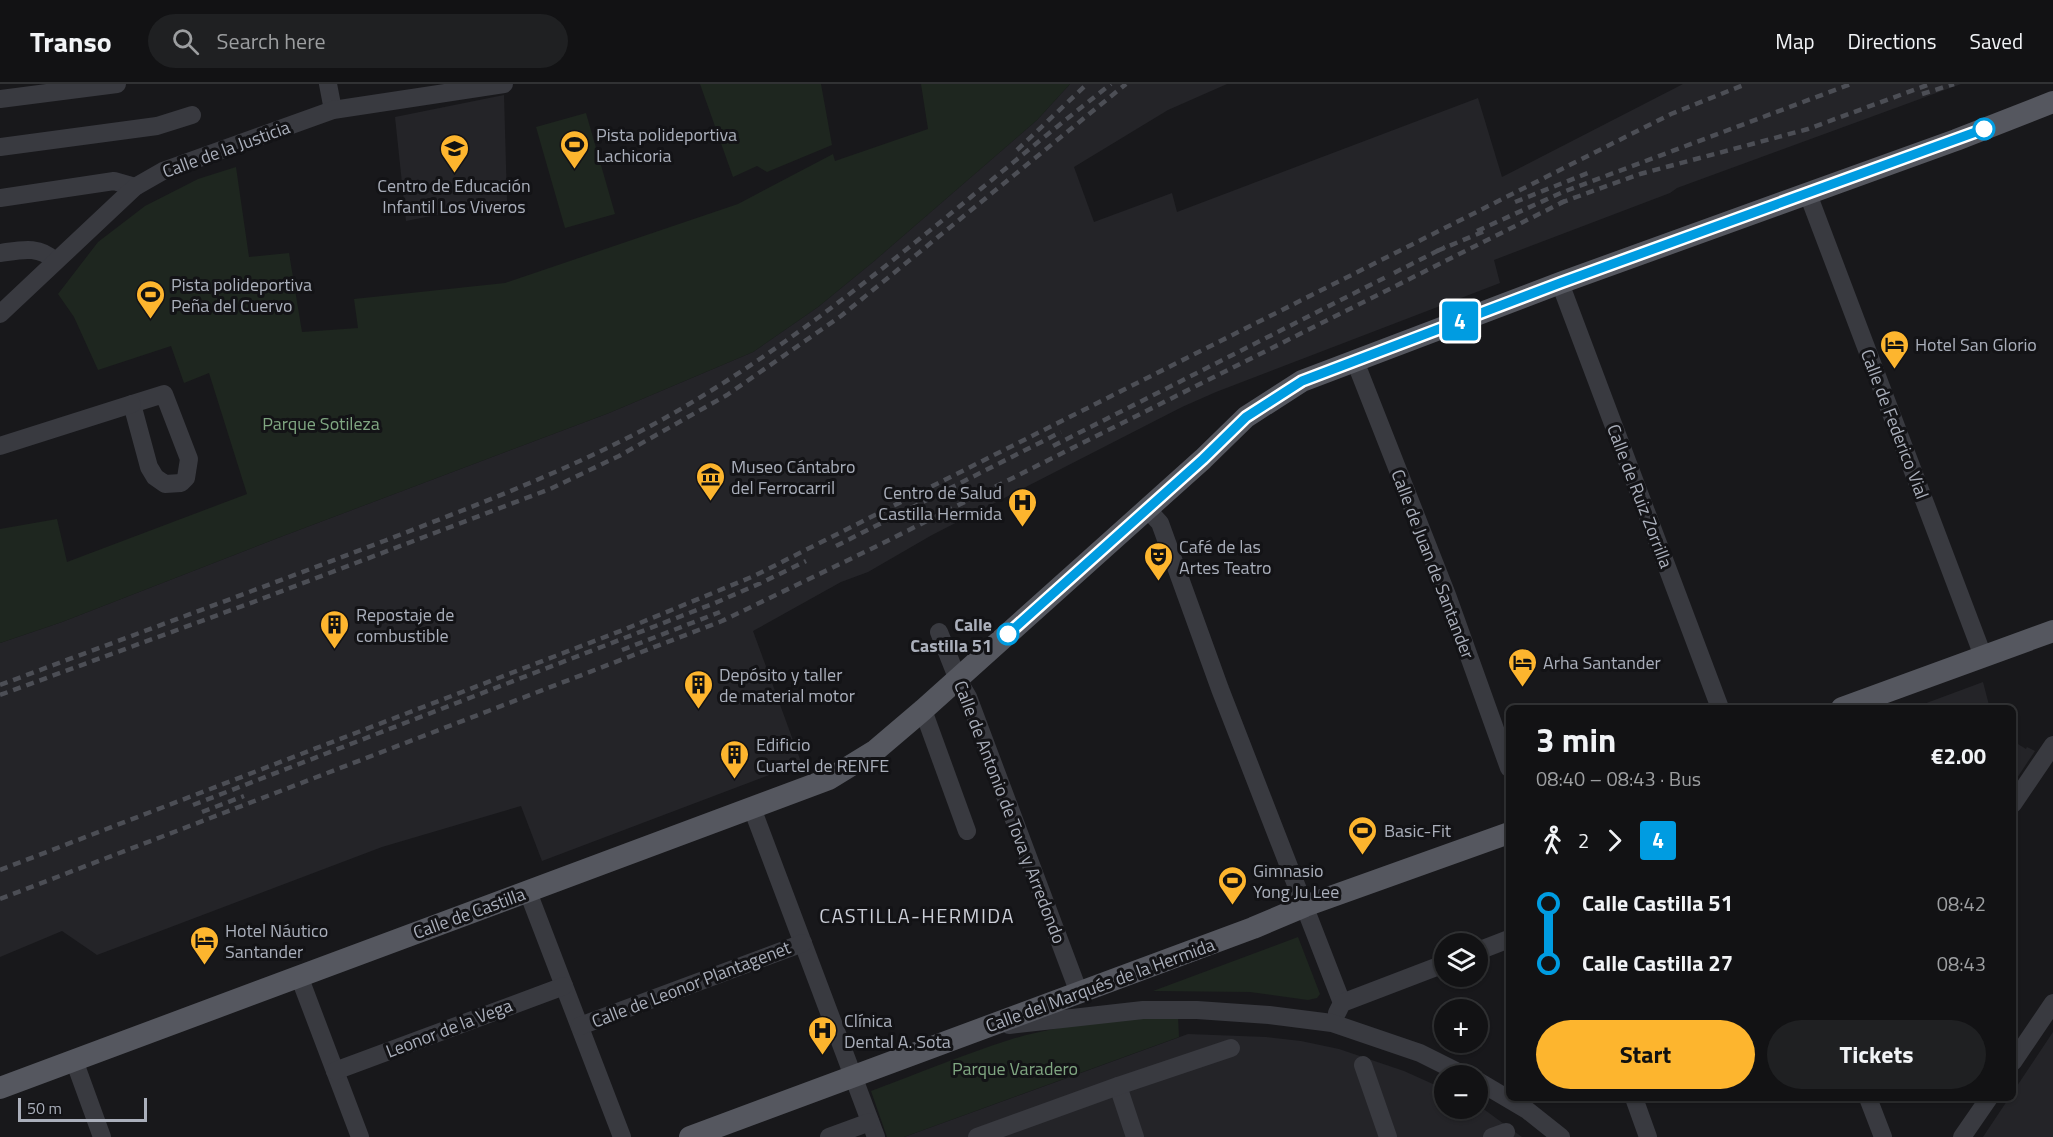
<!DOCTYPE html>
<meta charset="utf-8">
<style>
:root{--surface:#121214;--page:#1f2022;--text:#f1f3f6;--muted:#9c9ea0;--line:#313234;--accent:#fdb52e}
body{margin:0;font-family:"Titillium Web",sans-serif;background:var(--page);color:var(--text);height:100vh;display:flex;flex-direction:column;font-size:22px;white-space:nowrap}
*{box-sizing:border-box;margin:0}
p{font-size:20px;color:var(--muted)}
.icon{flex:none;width:33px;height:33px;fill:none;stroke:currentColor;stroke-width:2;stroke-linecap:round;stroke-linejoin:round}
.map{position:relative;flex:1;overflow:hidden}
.panel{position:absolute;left:1506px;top:621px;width:510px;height:396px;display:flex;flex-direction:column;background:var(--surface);border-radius:9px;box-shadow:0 2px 4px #0004,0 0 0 2px var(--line)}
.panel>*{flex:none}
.badge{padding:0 12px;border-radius:4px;font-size:21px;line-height:39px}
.controls{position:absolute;left:1434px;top:849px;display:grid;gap:12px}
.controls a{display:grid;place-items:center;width:54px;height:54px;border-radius:50%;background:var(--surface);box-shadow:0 2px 4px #0004,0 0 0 2px var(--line);font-size:30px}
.scale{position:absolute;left:18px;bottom:15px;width:129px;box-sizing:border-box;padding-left:6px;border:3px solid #aaafbb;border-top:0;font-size:16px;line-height:21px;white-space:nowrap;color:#aaafbb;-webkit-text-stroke:4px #131316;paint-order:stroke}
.map>.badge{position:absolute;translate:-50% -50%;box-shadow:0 0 0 3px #fff}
.legs{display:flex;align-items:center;gap:9px;height:66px;padding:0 30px;font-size:20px}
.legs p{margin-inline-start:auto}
.headline{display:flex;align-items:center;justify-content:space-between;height:102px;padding:0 30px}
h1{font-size:33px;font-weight:700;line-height:45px}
.cta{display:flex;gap:12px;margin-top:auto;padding:12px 30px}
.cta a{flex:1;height:69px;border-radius:36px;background:var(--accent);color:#111;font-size:24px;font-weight:700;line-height:69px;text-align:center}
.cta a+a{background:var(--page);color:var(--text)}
ul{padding:0 30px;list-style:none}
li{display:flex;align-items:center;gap:21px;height:60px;font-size:22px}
li i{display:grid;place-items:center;width:9px;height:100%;margin:0 8px;background:currentColor}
li i::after{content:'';width:15px;height:15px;margin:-8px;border:4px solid;border-radius:50%;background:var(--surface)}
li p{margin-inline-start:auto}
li:first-child i{background:linear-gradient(#0000 50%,currentColor 0)}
li:last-child i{background:linear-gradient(currentColor 50%,#0000 0)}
header{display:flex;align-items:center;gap:36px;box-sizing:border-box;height:84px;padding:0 30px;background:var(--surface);border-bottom:2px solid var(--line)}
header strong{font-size:28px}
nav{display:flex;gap:33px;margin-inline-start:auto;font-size:21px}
.search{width:420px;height:54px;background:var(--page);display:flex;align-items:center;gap:15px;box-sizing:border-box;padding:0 21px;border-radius:33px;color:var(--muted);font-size:22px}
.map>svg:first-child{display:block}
</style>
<header>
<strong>Transo</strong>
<div class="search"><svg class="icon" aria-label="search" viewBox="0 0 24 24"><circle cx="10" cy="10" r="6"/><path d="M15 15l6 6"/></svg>Search here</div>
<nav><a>Map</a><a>Directions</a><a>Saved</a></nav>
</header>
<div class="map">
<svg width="2053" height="1053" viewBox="0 0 2053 1053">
<rect width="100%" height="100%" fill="#18181b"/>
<g fill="#242428">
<path d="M1070,0H1227L1168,26L1074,83L1094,138L1172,109L1177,128L1478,14L1502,93L1683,0H1961L1677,104L1670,109L1494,176L1500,199L1216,308L1182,323L932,451L868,488L841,498L753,547L801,678L798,680L542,777L521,722L382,763L97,871L62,847L0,873V559L62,538L283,452L609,329L753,268L818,223L873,178L1037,36Z"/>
<path d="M504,11L507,117L406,137L395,33Z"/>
<path d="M1983,598L1989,621H1992L1993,624H1913Z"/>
<path d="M2013,657L2026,665L2027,663L2035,667L2013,700Z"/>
<path d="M2053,948V1053H1983L2009,1014H2013V1008Z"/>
<path d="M1188,950L1266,953L1301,957L1339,965L1404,987L1444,1005V1024H1478V1021L1522,1053H904Z"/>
</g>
<g fill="#1e261f">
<path d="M700,0H821L832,61L767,88L757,82L733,93Z"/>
<path d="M921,0H1070L1037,36L873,178L818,223L753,268L609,329L283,452L62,538L0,559V445L57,435L67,478L247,410L209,289L184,299L171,262L98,286L74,233L58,210L98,158L145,122L198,95L236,83L249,173L289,169L302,248L358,244L354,215L505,199L738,120L833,70L835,77L928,45Z"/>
<path d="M586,29L615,130L565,144L536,43Z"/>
<path d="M1298,853L1320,910L1317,914L1308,916L1250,908L1153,907Z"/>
<path d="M1178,932L1179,953L904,1053H887L871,1007C917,990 962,971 1009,956C1060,940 1125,934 1178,932Z"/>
</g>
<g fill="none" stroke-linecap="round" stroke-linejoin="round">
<g stroke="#393a40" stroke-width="18">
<path d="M328,0L333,26"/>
<path d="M0,15L117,0"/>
<path d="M0,63L157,42L192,31"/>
<path d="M1808,110L1983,572"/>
<path d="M0,114L114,97L135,103"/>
<path d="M0,169C21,166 39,161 55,177"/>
<path d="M1560,199L1720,624"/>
<path d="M0,230L135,103L163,87L333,26L504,0"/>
<path d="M1355,277L1447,511L1509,684"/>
<path d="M164,310L189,375L186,394L181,399L165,400L155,393L149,383L132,320Z"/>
<path d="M0,362L132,320"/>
<path d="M1147,425L1160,439L1220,605L1342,919"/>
<path d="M939,548L958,596L968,613L1079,909"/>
<path d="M923,626L967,747"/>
<path d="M2013,720L2053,661"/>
<path d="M752,724L876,1053"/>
<path d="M528,808L622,1053"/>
<path d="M1478,867L1509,855"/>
<path d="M299,892L360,1053"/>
<path d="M1337,929L1342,919L1444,880"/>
<path d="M1009,941L1143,926H1197L1269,931L1332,939L1420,969L1466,992"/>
<path d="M580,942L803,859"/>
<path d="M74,976L102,1053"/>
<path d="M2013,978L2053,919"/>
<path d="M1363,981L1388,1053"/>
<path d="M335,987L564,902"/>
<path d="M1478,997L1527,1026L1561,1053"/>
<path d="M1118,1002L1135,1053"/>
<path d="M1634,1014L1648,1053"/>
<path d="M1868,1014L1883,1053"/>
<path d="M829,1053L870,1038"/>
<path d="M977,1053L1118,1002L1231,964"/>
<path d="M1492,1053L1506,1048"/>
<path d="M1962,1053L1989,1014"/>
</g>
<g stroke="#55575f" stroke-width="22">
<path d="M1842,624L2053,547"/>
<path d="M0,1004L829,695L876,666L923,626L1203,375L1246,333L1302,297L1560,199L1956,56L2053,18"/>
<path d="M690,1053L1253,844L1305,822L1509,749"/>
</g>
<g stroke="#4c4e55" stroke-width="4.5" stroke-dasharray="8 6" stroke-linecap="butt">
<path d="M1922,10L1954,0"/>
<path d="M1017,66L1087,0"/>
<path d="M1515,118L1593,87"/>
<path d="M1560,119L1640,90L1808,45L1930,0"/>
<path d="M1477,147L1563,108L1851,0"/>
<path d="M1437,167L1487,146"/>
<path d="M1394,189L1445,163"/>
<path d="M1053,362L1390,191"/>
<path d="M836,462L1061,348"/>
<path d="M622,566L720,528"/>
<path d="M0,601C128,553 256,506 384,457C479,420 575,384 665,334C828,242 964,114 1111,0"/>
<path d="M0,611L256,517L550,405L619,372L727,311L841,232L1126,0"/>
<path d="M193,721L715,519L761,499L806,477"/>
<path d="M202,728L244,712"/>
<path d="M0,786L623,546L754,492L1671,30L1746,0"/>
<path d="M0,815L722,537L873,464L1567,116"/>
</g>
</g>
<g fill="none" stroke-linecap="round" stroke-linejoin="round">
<defs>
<path id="line-1" d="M1008,550L1203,375L1246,333L1302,297L1560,199L1984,45"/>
</defs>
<use href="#line-1" stroke="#fff" stroke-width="14"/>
<use href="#line-1" stroke="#009ce1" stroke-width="9"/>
</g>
<defs>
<symbol id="stadium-pin" viewBox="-11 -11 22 30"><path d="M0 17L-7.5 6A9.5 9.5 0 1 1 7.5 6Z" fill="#fdb52e" stroke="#131316"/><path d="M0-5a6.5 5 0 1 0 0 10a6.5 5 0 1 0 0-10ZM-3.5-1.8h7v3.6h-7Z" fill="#111"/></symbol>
<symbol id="school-pin" viewBox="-11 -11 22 30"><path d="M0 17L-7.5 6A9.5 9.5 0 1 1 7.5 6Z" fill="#fdb52e" stroke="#131316"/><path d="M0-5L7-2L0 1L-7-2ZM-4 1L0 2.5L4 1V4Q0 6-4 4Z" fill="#111"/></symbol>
<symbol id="hotel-pin" viewBox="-11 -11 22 30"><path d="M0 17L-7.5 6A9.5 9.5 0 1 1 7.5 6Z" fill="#fdb52e" stroke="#131316"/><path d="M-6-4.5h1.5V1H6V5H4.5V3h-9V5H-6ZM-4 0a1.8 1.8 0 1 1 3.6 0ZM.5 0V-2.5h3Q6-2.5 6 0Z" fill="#111"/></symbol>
<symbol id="museum-pin" viewBox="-11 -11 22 30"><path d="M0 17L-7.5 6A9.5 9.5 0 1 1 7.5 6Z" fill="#fdb52e" stroke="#131316"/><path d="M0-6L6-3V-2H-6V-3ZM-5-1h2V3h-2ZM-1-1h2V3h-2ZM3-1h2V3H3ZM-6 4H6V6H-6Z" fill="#111"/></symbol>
<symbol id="hospital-pin" viewBox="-11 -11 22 30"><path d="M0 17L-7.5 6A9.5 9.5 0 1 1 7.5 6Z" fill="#fdb52e" stroke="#131316"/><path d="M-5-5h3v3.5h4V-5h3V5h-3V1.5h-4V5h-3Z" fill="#111"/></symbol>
<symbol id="theatre-pin" viewBox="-11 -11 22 30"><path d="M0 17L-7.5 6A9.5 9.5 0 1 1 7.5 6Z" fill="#fdb52e" stroke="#131316"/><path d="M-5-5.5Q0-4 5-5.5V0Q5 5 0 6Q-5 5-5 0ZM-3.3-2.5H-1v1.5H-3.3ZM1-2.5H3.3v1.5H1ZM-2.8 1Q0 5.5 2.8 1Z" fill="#111"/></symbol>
<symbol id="building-pin" viewBox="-11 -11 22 30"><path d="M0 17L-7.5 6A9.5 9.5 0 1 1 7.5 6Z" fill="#fdb52e" stroke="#131316"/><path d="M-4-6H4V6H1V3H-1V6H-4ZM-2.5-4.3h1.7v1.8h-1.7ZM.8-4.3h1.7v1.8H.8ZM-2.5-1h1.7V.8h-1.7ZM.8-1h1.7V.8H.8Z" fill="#111"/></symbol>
</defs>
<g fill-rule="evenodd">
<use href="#stadium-pin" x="558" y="44" width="33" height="45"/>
<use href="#school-pin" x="438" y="48" width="33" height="45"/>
<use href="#stadium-pin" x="134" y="194" width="33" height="45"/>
<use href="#hotel-pin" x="1878" y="244" width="33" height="45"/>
<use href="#museum-pin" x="694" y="376" width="33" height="45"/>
<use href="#hospital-pin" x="1006" y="402" width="33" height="45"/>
<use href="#theatre-pin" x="1142" y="456" width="33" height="45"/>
<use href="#building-pin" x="318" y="524" width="33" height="45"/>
<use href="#hotel-pin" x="1506" y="562" width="33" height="45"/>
<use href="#building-pin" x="682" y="584" width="33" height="45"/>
<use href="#building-pin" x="718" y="654" width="33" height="45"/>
<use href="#stadium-pin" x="1346" y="730" width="33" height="45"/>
<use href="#stadium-pin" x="1216" y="780" width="33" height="45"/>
<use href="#hotel-pin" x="188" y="840" width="33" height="45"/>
<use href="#hospital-pin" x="806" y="930" width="33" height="45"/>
</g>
<g fill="#fff" stroke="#009ce1" stroke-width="3">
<circle cx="1984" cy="45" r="10"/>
<circle cx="1008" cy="550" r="10"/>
</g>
<g text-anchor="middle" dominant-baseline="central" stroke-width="6" stroke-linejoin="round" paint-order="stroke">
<g font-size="18" fill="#aaafbb" stroke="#131316" text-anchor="start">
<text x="596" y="50">Pista polideportiva<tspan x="596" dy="21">Lachicoria</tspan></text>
<text x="454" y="101" text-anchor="middle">Centro de Educación<tspan x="454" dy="21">Infantil Los Viveros</tspan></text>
<text x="171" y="200">Pista polideportiva<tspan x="171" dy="21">Peña del Cuervo</tspan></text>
<text x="1915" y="260">Hotel San Glorio</text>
<text x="731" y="382">Museo Cántabro<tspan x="731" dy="21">del Ferrocarril</tspan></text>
<text x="1002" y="408" text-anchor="end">Centro de Salud<tspan x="1002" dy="21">Castilla Hermida</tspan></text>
<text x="1179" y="462">Café de las<tspan x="1179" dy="21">Artes Teatro</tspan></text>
<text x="356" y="530">Repostaje de<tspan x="356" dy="21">combustible</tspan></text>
<text x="1543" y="578">Arha Santander</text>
<text x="719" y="590">Depósito y taller<tspan x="719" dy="21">de material motor</tspan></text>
<text x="756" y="660">Edificio<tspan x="756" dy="21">Cuartel de RENFE</tspan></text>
<text x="1384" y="746">Basic-Fit</text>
<text x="1253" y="786">Gimnasio<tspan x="1253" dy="21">Yong Ju Lee</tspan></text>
<text x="225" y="846">Hotel Náutico<tspan x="225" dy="21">Santander</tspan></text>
<text x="844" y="936">Clínica<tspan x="844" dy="21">Dental A. Sota</tspan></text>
</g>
<g font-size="18" fill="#aaafbb" stroke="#131316">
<text transform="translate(226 65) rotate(-20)">Calle de la Justicia</text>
<text transform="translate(1895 340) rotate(69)">Calle de Federico Vial</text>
<text transform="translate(1640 412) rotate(69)">Calle de Ruiz Zorrilla</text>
<text transform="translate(1433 480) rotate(69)">Calle de Juan de Santander</text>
<text transform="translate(1010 728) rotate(69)">Calle de Antonio de Tova y Arredondo</text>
<text transform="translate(469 829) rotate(-20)">Calle de Castilla</text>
<text transform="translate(691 900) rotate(-21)">Calle de Leonor Plantagenet</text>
<text transform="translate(1100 901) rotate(-20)">Calle del Marqués de la Hermida</text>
<text transform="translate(449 944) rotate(-21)">Leonor de la Vega</text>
</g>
<g font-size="18" fill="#80a782" stroke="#131316">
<text x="321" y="339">Parque Sotileza</text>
<text x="1015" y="984">Parque Varadero</text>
</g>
<g font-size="18" font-weight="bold" fill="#aaafbb" stroke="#131316" text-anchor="end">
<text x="992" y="540">Calle<tspan x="992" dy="21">Castilla 51</tspan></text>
</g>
<g font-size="20" letter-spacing="1.5" fill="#cbced7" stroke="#131316">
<text x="917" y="831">CASTILLA-HERMIDA</text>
</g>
</g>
</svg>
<div class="controls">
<a><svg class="icon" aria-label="layers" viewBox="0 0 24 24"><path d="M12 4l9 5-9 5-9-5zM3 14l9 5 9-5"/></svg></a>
<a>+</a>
<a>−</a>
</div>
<div class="scale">50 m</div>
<b class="badge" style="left:1460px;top:237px;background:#009ce1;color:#fff">4</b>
<section class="panel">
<div class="headline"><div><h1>3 min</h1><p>08:40 – 08:43 · Bus</p></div><b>€2.00</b></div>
<div class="legs"><svg class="icon" aria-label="walk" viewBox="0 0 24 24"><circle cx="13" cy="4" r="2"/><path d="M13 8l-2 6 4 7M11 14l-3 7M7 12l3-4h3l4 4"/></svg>2<svg class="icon" aria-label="forward" viewBox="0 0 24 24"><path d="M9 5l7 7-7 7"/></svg><b class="badge" style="background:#009ce1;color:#fff">4</b></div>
<ul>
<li><i style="color:#009ce1"></i><b>Calle Castilla 51</b><p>08:42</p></li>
<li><i style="color:#009ce1"></i><b>Calle Castilla 27</b><p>08:43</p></li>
</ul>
<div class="cta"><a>Start</a><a>Tickets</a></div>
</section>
</div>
